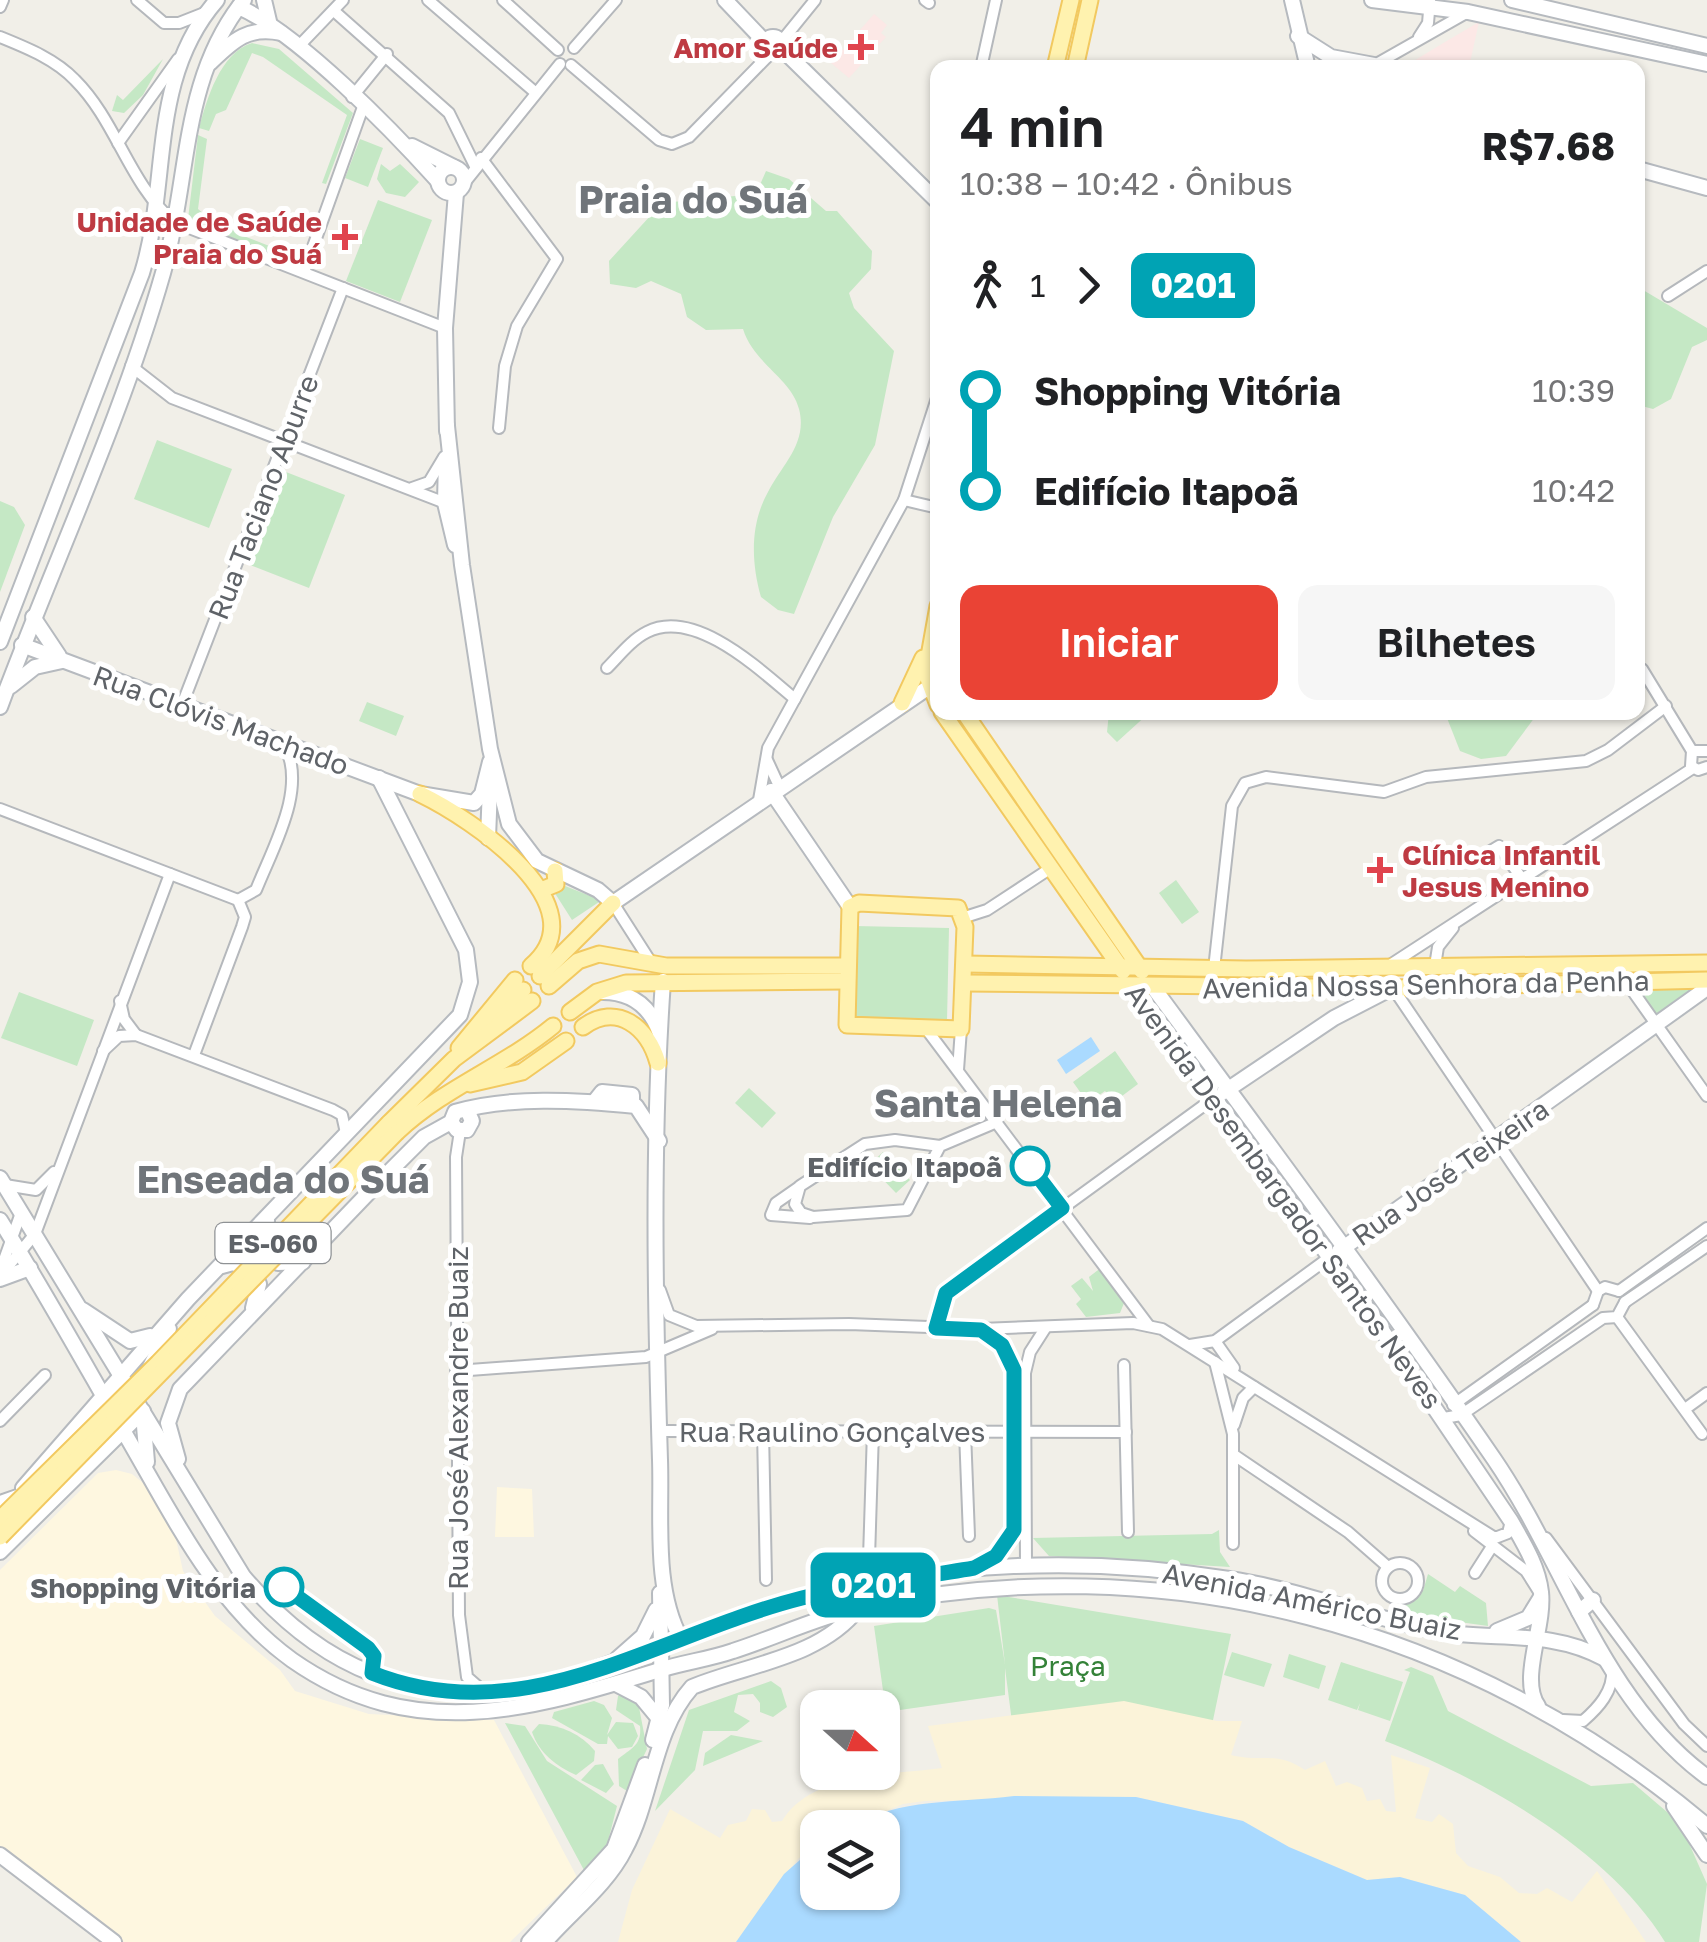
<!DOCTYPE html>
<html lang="pt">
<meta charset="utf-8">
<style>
:root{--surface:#fff;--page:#f6f6f6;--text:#202124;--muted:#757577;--accent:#ea4335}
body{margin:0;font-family:"Golos Text",sans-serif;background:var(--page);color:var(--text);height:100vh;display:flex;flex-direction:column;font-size:38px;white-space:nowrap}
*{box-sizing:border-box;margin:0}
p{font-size:32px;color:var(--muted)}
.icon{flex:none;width:55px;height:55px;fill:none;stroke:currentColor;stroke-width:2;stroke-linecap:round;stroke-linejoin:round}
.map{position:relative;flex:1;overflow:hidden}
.details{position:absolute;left:930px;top:60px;width:715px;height:660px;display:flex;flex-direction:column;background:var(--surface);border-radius:20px;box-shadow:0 2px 8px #0004}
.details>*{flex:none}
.badge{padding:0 20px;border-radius:15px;font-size:35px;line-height:65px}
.needle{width:65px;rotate:111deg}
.controls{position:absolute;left:800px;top:1690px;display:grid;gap:20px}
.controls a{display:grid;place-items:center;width:100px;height:100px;border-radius:20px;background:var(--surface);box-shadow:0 2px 8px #0004;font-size:50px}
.map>.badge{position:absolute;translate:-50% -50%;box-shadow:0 0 0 5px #fff}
.legs{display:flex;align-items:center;gap:15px;height:110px;padding:0 30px;font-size:32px}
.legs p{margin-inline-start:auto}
.summary{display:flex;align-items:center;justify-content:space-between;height:170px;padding:0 30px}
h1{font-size:55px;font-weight:600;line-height:75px}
.primary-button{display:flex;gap:20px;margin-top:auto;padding:20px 30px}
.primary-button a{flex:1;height:115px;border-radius:20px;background:var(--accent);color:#fff;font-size:40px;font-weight:600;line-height:115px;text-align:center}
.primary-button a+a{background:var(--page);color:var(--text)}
ul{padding:0 30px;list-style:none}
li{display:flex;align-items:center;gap:35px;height:100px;font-size:38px}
li i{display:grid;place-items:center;width:15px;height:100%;margin:0 12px;background:currentColor}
li i::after{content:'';width:25px;height:25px;margin:-12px;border:8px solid;border-radius:50%;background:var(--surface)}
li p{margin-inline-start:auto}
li:first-child i{background:linear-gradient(#0000 50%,currentColor 0)}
li:last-child i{background:linear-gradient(currentColor 50%,#0000 0)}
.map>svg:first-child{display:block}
</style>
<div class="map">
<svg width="1707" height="1942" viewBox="0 0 1707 1942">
<rect width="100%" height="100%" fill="#f1efe8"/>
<g fill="#fef7e0">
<path d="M116,1470L132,1474L148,1487L174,1530L183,1571L215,1616L280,1670L295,1691L369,1714L494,1720L577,1877L510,1942H124L0,1846V1570L98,1473Z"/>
<path d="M497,1487L532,1489L534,1537H495Z"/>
</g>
<g fill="#fce8e6">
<path d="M874,14L887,25L881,33L886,37L849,78L831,63Z"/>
<path d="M1479,22L1469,67L1402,68L1445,42Z"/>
</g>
<g fill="#c5e8c5">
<path d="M252,43L279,49L353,113L326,184L322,183L347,115L263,57L252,53L226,110L216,114L209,131L199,128C207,99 220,53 252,43Z"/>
<path d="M163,59L143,95L124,113L112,111L117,95L123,100Z"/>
<path d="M198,135L207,139L198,209L204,214L202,225L188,219Z"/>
<path d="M360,139L383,148L368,187L345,178Z"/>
<path d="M381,164L390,171L400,164L419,182L405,197L386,193L377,179Z"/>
<path d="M766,171L789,179L826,211H837L872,251L871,269L849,293L854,308L894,351L875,445L833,517L794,614L778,610L761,597C751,562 750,524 768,492C782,465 808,443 799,409C791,378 754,364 743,329L706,330L687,317L681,294L651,281L636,288L610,284L609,261L662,203L756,194Z"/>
<path d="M378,200L432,220L400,302L346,281Z"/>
<path d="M210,223L230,231L233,226L241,228V235L277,249L280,241L301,249L296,261L208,229Z"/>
<path d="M1638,287L1707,328V340L1692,347L1671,399L1653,409L1638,405Z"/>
<path d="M157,440L232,469L209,528L134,499Z"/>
<path d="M286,472L345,495L309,588L250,565Z"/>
<path d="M0,501L14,507L25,525L0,592Z"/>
<path d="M367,702L404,716L396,736L359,721Z"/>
<path d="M1109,713V712L1149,713L1117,742L1107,732Z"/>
<path d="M1445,713H1538L1506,756L1481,759L1460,751Z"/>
<path d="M1176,880L1199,912L1182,924L1159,893Z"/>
<path d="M555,882L598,899L599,902L572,920L551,887Z"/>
<path d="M855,926L949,928L947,1021L853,1019Z"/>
<path d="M1707,983L1658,1022L1631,984Z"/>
<path d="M19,992L94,1020L77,1066L1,1038Z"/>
<path d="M1115,1051L1138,1084L1114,1102L1105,1091L1088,1103L1073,1082Z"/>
<path d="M749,1088L776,1113L762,1128L735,1103Z"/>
<path d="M883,1152L910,1180L896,1193L869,1165Z"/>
<path d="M1102,1267L1126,1298L1120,1313L1086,1317L1076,1304L1081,1299L1071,1286L1082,1278L1093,1291L1089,1277Z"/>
<path d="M1219,1530L1220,1552L1230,1567L1049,1556L1033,1538L1212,1534Z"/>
<path d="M1428,1574L1455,1592L1460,1586L1486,1603L1488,1626L1394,1613L1397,1601L1423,1591Z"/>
<path d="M997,1595L1231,1634L1212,1725L1012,1722L1005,1668V1695L886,1712L874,1626L989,1608L996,1610L1005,1664Z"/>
<path d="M1232,1652L1272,1664L1264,1687L1224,1675Z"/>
<path d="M1289,1654L1326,1666L1319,1689L1283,1677Z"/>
<path d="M1341,1662L1403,1682L1390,1721L1358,1710L1360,1703L1357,1710L1328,1700Z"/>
<path d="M1411,1667L1433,1676L1448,1711L1591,1786L1633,1783L1680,1823L1707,1884L1699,1942H1665C1610,1851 1484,1779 1385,1741L1410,1672L1404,1670Z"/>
<path d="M771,1681L781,1688L787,1707L773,1717L760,1712V1703L753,1694L738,1695L734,1712L750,1721L737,1731H703L695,1770L655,1811L689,1710Z"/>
<path d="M626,1692L638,1702L647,1749L627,1791L619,1786L618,1759C632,1748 642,1745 640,1726L616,1710L618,1696Z"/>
<path d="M594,1701L604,1705L612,1718L607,1735L616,1722L633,1723L638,1736L632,1747L618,1749L608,1736L607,1744H598L552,1718L554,1712Z"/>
<path d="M505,1723L525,1726L547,1761L617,1806L606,1849L585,1872Z"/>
<path d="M539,1724C561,1725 581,1734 595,1751L594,1761L576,1775C556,1766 539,1753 532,1732Z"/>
<path d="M731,1735L763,1741L703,1766L705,1753Z"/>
<path d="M603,1764L614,1784L606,1793L581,1780L595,1765Z"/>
</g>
<path fill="#fbf3d9" d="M1124,1701L1217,1721H1242L1231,1755C1262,1763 1275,1750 1305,1770L1325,1761L1336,1786L1347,1782L1362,1788L1367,1801L1380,1799L1386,1811L1396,1812L1391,1755L1430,1768L1415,1818L1432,1822L1439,1814L1453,1824L1456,1853L1468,1866L1500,1877L1519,1893L1537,1894L1547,1888L1572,1902L1597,1871L1646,1942H1521L1465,1895L1400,1877L1367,1880L1289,1847L1243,1821L1136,1797L925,1801L903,1804L848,1827L818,1828L817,1845L798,1859L736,1942H618L632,1890L670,1809L720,1838L728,1825L746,1821L752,1809L765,1810L772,1822L782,1821C812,1772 892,1775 942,1768L928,1726Z"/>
<g fill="#aadaff">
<path d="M1091,1037L1100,1051L1066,1074L1057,1060Z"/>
<path d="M1014,1796L1136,1797L1243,1821L1289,1847L1367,1880L1400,1877L1465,1895L1521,1942H736L784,1874L817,1845L818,1892H882V1828L848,1827C901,1798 956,1803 1014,1796Z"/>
</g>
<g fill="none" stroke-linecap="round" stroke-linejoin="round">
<defs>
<g id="street">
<path d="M137,0L164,23H179L207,12"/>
<path d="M428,0L536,93"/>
<path d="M503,0L558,50"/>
<path d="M925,0L929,3"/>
<path d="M0,7L3,0"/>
<path d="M334,11L449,113L475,166"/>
<path d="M0,37C27,48 55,59 75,80C117,122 129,184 174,222L445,328"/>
<path d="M1419,37L1428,23L1430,0"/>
<path d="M781,42L815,0"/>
<path d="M298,47L343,0"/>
<path d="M574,48L616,0"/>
<path d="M571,65L659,140L672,144L689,137L771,53"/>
<path d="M1371,67L1468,12"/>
<path d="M981,68L996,0"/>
<path d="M352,97L387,54"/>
<path d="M118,143L178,59"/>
<path d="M481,158L557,259L517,326L505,366L499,428"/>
<path d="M465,182L560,64"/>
<path d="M304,272L363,107"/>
<path d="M1668,296L1707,271"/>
<path d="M131,366L172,398L448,504"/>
<path d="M412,488L429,482L444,457"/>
<path d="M904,500L938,508"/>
<path d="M607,668C619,656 631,640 647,632C695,607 761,671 795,699"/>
<path d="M1642,669L1692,751"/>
<path d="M182,705L343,288"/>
<path d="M1692,751L1691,766L1698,770L1707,767"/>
<path d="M1692,751H1707"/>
<path d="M767,760L779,786"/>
<path d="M759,800L768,748L904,500L938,395"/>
<path d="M0,809L238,900"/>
<path d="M1489,852L1499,846L1522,879"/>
<path d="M238,900L256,890C273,847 308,788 284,744"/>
<path d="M613,903L652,964"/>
<path d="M965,917L987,910L1051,868"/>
<path d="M1390,965L1693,768"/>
<path d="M1435,966L1438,947L1453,928"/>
<path d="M1214,969L1232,806L1245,783L1266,777L1384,792L1426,777L1586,761L1608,750L1666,706"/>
<path d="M1627,983L1707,1096"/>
<path d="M1393,988L1598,1291"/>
<path d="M120,1001L124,1019L136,1035"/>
<path d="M927,1030L1149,1326"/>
<path d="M103,1051L119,1036L136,1035L333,1110L342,1115L346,1133"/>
<path d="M194,1055L242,927L245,917L238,900"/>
<path d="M958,1070L961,1029"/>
<path d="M460,1131L456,1157L459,1615L467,1677L483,1691"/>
<path d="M940,1146L907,1210L813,1217L801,1213L795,1204L800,1186L865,1144L895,1140L940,1146L997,1122"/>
<path d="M5,1185L36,1190L54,1172"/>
<path d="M799,1187L776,1203L771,1215L810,1218"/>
<path d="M0,1271L21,1213"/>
<path d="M0,1276L35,1234L170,874"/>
<path d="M660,1290L669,1315L696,1326L849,1324L981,1329L1133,1323L1162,1329L1495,1538L1508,1533L1511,1521"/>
<path d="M1619,1291L1707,1228"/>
<path d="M1625,1302L1707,1246"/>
<path d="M1593,1305L1598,1291L1605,1287L1619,1291"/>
<path d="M1617,1317L1702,1434"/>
<path d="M936,1328L946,1293L1214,1098"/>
<path d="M1215,1341L1234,1368"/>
<path d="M1190,1345L1215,1341L1330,1257"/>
<path d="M1215,1362L1233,1434V1544"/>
<path d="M1124,1365L1128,1532"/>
<path d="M456,1371L646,1357L712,1329"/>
<path d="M1453,1405L1593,1305"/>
<path d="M1685,1409L1707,1393"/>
<path d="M1444,1418L1461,1415L1603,1318L1617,1317L1625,1302"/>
<path d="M0,1421L45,1375"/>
<path d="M1234,1425L1243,1398L1254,1387"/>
<path d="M659,1431L1126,1432"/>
<path d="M763,1431L766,1580"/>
<path d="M965,1432L969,1536"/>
<path d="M1234,1455L1348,1532L1388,1567"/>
<path d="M0,1501L17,1495"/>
<path d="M1474,1531L1526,1571L1538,1590"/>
<path d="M1546,1538L1684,1724L1707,1746"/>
<path d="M869,1558L873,1431"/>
<circle cx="1400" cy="1581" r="18"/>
<path d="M1026,1565L1025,1373L1030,1352L1046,1327"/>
<path d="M976,1567L1006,1545L1015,1518L1014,1370L1003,1345L982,1330"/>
<path d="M1475,1573L1491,1548"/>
<path d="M1563,1720L1583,1721C1598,1708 1614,1691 1612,1669"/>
</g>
<g id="secondary">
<path d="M264,0L269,21"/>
<path d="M725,0L765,42"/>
<path d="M1292,0L1308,68"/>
<path d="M1372,0L1468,12L1707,64"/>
<path d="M1512,0L1707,46"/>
<path d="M239,7C299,34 392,130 438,181"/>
<path d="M1298,36L1331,57L1374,65"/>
<circle cx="773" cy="45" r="8"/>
<path d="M781,48L938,202"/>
<path d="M210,63C233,41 247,26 281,33"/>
<path d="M412,146L454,167"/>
<circle cx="451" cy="180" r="13"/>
<path d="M1638,169L1707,188"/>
<path d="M447,426L462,565L490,749L509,824L537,861L598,890L613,903L929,687"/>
<path d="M447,431L445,328L456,193"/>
<path d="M446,458L445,503L455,545"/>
<path d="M33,617L59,656"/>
<path d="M0,642L142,273C170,183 148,79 217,0"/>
<path d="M22,645L420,794L474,803L482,794L490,762"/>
<path d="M11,686L35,667L62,661"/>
<path d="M0,707C53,564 121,420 163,273C190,180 180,80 244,0"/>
<path d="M771,791L850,907"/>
<path d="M488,838L490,787"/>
<path d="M663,981C652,1139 655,1301 660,1460C662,1517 653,1588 681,1639"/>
<path d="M1134,987L1377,1323L1511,1521C1524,1544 1538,1566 1541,1592C1545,1628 1519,1679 1538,1706"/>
<path d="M1153,987C1268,1143 1384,1299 1494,1459C1565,1563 1602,1700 1707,1777"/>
<path d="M603,992C630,992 649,1005 659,1031"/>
<path d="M1224,1092L1334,1018L1392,988"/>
<path d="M594,1102L602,1092L632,1095V1105"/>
<path d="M451,1122L457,1130H467L472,1121L468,1112"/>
<path d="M0,1178L243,1576C323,1671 411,1704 534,1689C623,1662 709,1623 800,1599C939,1561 1087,1556 1229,1579C1297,1589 1361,1615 1427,1629C1488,1643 1548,1627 1605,1659"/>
<path d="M0,1220C43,1289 83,1361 124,1432C171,1512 214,1604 292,1660C415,1746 533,1709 663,1669C686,1662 710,1659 733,1651C774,1638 815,1618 858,1608C1164,1543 1470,1625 1707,1826"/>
<path d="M267,1221C263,1240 264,1249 278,1263L303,1262"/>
<path d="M1339,1251L1707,988"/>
<path d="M222,1266L233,1263L253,1271L259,1284L253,1308"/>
<path d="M0,1279L30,1268"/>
<path d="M83,1310L130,1341L150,1336"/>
<path d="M147,1373L169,1329"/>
<path d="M143,1414L147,1462"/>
<path d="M178,1459L168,1423L180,1389L373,1188L424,1137L451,1122L455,1112C509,1096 576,1100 636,1106L659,1141"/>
<path d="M23,1488L188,1299L460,1015L470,982L466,950L379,778"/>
<path d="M0,1552L143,1411"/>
<path d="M1579,1612L1593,1600"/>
<path d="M1497,1631L1528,1618L1541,1597"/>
<path d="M617,1659L643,1636L656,1610"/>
<path d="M616,1684L641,1697L660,1720"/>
<path d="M653,1740L662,1705L660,1593"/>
<path d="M1674,1806L1707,1855"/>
<path d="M0,1855L114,1942"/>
<path d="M529,1942L614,1849L645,1765"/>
<path d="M545,1942C571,1912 607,1885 625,1849C653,1797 652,1732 692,1687C748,1664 819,1658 858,1609"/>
</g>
<g id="primary">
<path d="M1055,68L1071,0"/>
<path d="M1075,68L1090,0"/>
<path d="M938,606L926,673L938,705"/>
<path d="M902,703L923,658"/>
<path d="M942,712L1123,971"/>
<path d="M964,712L1142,971"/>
<path d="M420,794C472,819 602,906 531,966"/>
<path d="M541,890L556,884L555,871"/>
<path d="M859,903L958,908L965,927L961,1029L847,1025L850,907Z"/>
<path d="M966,964L1246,969L1707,963"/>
<path d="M540,976L613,903"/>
<path d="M965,983L1393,988L1707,980"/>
<path d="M549,986L578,961L599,954L666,966H847"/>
<path d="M570,1012L597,992L626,983L846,981"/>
<path d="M488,1020L523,990"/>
<path d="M583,1027C617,1002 648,1027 658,1063"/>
<path d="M459,1048L515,980"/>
<path d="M470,1084L522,1072L566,1041"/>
<path d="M389,1123L454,1059L532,1001"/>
<path d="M397,1132C445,1087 503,1067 553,1026"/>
</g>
</defs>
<use href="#street" stroke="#b5b8bc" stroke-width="14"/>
<use href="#secondary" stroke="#b6babf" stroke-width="18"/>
<use href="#primary" stroke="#f2c960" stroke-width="19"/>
<use href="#street" stroke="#fff" stroke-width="10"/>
<use href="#secondary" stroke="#fff" stroke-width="14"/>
<use href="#primary" stroke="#fff2af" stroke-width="15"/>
<defs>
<g id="primary-bridge">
<path d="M0,1519L158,1363L389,1123"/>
<path d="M0,1537L397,1132"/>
</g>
</defs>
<use href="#primary-bridge" stroke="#f2c960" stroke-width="19" stroke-linecap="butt"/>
<use href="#primary-bridge" stroke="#fff2af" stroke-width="15"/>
</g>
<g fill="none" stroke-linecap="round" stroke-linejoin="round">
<defs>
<path id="line-1" d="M284,1587L368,1648L374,1656L372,1673C525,1734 656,1635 802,1598C858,1584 917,1578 974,1568L996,1556L1014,1530V1370L1002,1345L981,1330L936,1328L946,1293L1062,1208L1030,1166"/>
</defs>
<use href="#line-1" stroke="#fff" stroke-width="22"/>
<use href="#line-1" stroke="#00a3b4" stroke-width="15"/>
</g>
<g fill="#e0444e" stroke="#fff" stroke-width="4">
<path d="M856 32h10v10h10v10h-10v10h-10v-10h-10v-10h10z"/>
<path d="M340 222h10v10h10v10h-10v10h-10v-10h-10v-10h10z"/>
<path d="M1375 855h10v10h10v10h-10v10h-10v-10h-10v-10h10z"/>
</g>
<g fill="#fff" stroke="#00a3b4" stroke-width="5">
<circle cx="1030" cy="1166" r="18"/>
<circle cx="284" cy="1587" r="18"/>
</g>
<g text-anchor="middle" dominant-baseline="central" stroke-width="10" stroke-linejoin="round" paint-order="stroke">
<rect fill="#fff" stroke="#8f9295" stroke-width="2.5" x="215.5" y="1223" width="115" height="40" rx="8"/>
<g font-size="25" font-weight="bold" fill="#5f6368">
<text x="273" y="1243">ES-060</text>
</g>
<g font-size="28" font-weight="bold" fill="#be3a42" stroke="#fff" text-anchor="end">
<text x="838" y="47">Amor Saúde</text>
<text x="322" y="221">Unidade de Saúde<tspan x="322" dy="32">Praia do Suá</tspan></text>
<text x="1402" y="854" text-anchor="start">Clínica Infantil<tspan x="1402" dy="32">Jesus Menino</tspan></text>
</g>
<g font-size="28" fill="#5f6368" stroke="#fff">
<text transform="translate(263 497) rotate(-69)">Rua Taciano Aburre</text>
<text transform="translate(221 720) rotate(20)">Rua Clóvis Machado</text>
<text transform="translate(1426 984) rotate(-1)">Avenida Nossa Senhora da Penha</text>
<text transform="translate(1450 1172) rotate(-35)">Rua José Teixeira</text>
<text transform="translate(1284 1196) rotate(54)">Avenida Desembargador Santos Neves</text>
<text transform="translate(457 1418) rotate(-90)">Rua José Alexandre Buaiz</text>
<text x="832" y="1431">Rua Raulino Gonçalves</text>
<text transform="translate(1312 1601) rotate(11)">Avenida Américo Buaiz</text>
</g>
<g font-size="28" font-weight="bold" fill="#5f6368" stroke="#fff" text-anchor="end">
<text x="1002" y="1166">Edifício Itapoã</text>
<text x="256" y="1587">Shopping Vitória</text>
</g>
<g font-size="28" fill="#348238" stroke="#fff">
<text x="1068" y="1665">Praça</text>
</g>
<g font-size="38" font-weight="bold" fill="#70757a" stroke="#fff">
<text x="693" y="198">Praia do Suá</text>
<text x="998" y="1102">Santa Helena</text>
<text x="283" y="1178">Enseada do Suá</text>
</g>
</g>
</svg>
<div class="controls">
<a><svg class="needle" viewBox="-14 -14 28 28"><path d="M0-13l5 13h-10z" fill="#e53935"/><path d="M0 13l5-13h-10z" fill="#757577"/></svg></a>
<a><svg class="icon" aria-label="layers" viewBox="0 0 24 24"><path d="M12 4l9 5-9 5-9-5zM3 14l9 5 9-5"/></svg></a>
</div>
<b class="badge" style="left:873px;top:1585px;background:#00a3b4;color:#fff">0201</b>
<section class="details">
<div class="summary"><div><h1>4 min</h1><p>10:38 – 10:42 · Ônibus</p></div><b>R$7.68</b></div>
<div class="legs"><svg class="icon" aria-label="walk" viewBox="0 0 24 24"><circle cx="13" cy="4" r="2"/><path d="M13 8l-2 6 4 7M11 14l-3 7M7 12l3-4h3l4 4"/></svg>1<svg class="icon" aria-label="forward" viewBox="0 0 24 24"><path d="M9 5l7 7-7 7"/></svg><b class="badge" style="background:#00a3b4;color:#fff">0201</b></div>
<ul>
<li><i style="color:#00a3b4"></i><b>Shopping Vitória</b><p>10:39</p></li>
<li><i style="color:#00a3b4"></i><b>Edifício Itapoã</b><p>10:42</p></li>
</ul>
<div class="primary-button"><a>Iniciar</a><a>Bilhetes</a></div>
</section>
</div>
